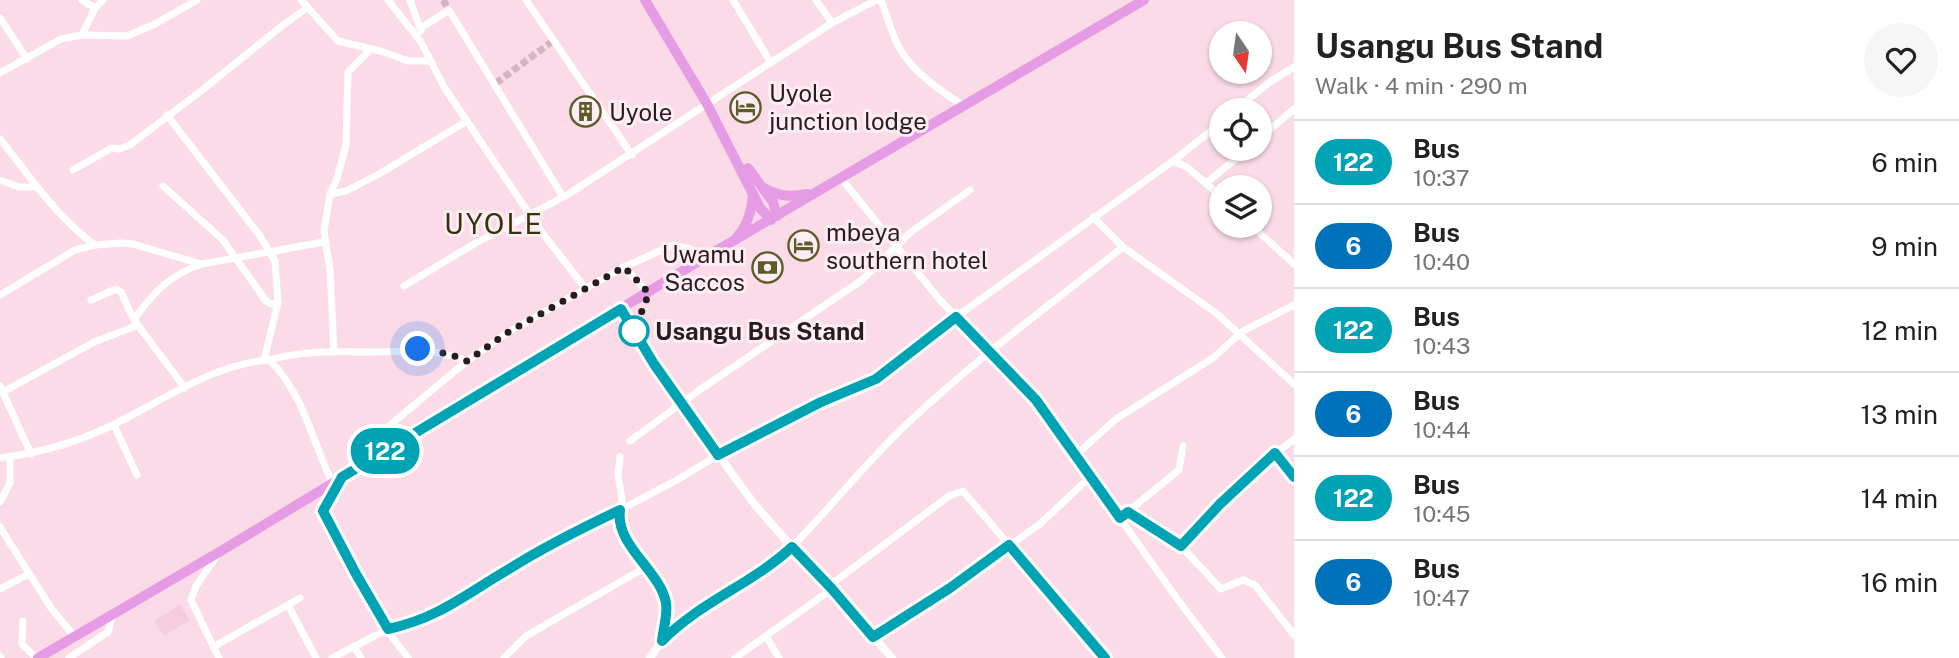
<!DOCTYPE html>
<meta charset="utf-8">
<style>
:root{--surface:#fff;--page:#f6f6f6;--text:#222;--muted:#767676;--line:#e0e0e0}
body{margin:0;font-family:"Public Sans",sans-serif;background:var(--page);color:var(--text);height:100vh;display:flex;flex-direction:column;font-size:26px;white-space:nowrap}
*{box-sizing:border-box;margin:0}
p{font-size:23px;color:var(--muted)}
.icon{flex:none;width:38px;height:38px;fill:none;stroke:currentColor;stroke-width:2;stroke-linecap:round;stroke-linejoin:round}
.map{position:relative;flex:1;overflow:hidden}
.details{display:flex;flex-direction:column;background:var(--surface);width:665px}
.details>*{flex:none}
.badge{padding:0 14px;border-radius:23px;font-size:24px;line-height:46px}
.needle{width:46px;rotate:167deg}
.tools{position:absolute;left:1209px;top:21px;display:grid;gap:14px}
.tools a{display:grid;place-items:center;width:63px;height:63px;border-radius:50%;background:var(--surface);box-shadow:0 2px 5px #0004;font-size:35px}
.you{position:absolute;width:35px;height:35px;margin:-18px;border:5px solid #fff;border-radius:50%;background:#1a73e8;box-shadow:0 0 0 10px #1a73e833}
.map>.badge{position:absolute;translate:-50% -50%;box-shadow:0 0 0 4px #fff}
.round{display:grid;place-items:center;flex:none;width:74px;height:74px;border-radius:37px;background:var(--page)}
.head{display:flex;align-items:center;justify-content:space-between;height:119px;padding:0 21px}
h1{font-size:33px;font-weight:700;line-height:52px}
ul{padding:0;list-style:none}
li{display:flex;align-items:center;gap:21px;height:84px;padding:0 21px;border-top:2px solid var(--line)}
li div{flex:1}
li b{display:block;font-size:26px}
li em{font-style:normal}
li .badge{min-width:77px;font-weight:700;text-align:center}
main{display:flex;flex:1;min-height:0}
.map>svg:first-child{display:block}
</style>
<main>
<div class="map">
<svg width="1294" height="658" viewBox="0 0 1294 658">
<rect width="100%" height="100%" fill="#fcdbe9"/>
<path fill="#f5ccde" d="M180,605L190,620L164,636L154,621Z"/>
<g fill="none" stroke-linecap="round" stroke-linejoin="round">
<g stroke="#d2b5c1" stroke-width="7" stroke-dasharray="7 3.5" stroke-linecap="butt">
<path d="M443,0L449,10"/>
<path d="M496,83L553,41"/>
</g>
<g stroke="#fff" stroke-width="7">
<path d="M82,0L95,8"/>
<path d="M301,0L338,41L384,52L408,61H431"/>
<path d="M388,0L421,42L444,87L540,230L586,289"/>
<path d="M410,0L421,31"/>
<path d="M526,0L632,155"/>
<path d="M733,0L771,63"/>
<path d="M816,0L832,23"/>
<path d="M881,0C887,15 891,33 899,47C911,71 942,92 964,106"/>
<path d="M0,18L27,59"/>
<path d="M421,28L449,10L563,197"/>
<path d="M82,35L95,8L103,0"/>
<path d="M0,73L61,39L82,35L127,36L155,24L197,0"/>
<path d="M1235,110L1270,82L1294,67"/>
<path d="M167,115L260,236L275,261L278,303L264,360"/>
<path d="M1260,138L1294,109"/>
<path d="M0,139C30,176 56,217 95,245L121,243L133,244L201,264"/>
<path d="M1173,161L1187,167L1222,197"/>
<path d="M73,170L112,148L119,149L130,145L201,91L283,25L307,8"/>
<path d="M841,178L939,299L1036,400L1178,600L1222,658"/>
<path d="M0,180L19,187H36"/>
<path d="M1206,183L1248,149"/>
<path d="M163,186L223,240L266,301L271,304L278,303"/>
<path d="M330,194L346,191L379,174L467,121"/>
<path d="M1093,217L1123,247L1216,313L1294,384"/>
<path d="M1252,226L1294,264"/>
<path d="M624,267L649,293"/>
<path d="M404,286L474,244L567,195L832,23L877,0"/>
<path d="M0,295L75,250L95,245"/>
<path d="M91,300L116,289L121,292L134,320"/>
<path d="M334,352L330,269L324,231L330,194L337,179L346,145L348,72L370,50"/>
<path d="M269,360C303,350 337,352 371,352C408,352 432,347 467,361L510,331L624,267L673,245L690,249L704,258"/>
<path d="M0,386L31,454"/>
<path d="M185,388L134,320C152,293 171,274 202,264L324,242"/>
<path d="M3,392L94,342L136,326"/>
<path d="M114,425L137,475"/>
<path d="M1294,439L1258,468L1181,546L1221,589L1243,580L1255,585L1294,635"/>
<path d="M630,441L701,389L862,280L911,232L970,190"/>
<path d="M1275,453L1294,477"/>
<path d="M1076,455L1116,419L1213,358L1243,331L1294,305"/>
<path d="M620,457L618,475L622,499L620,522L628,540L665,598L667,608L662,641"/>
<path d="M0,458C40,453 81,441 117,423C165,399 214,364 269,360C302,390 313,443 332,482"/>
<path d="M347,474L354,458L365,446L467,361"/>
<path d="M338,483L325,506V515L393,638L408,658"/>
<path d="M0,502L10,483V457"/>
<path d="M1128,512L1181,546"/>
<path d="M1120,518L1179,470L1183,446"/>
<path d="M0,527L51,608L74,636"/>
<path d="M792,547C832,506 867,461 909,422C976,359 1051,304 1123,247"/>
<path d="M218,554L196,586L191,600L219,658"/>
<path d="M829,586L949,496L963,491L1105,658"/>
<path d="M0,589L29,574"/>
<path d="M288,605L316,658"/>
<path d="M23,621L22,644L36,658"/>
<path d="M766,636L779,658"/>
<path d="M873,637L950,588L1040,524L1091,476"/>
<path d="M354,646L361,658"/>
<path d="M213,647L300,598"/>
<path d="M0,656L1,658"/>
<path d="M69,658L108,632L113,614"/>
<path d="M332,658L388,629L417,621L442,611L512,567L677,480L718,455L821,402L876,379L956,317L1173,161L1222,122"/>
<path d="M504,658L526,636L646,567"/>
<path d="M735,658L832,589"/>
</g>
<g stroke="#fff" stroke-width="8">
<path d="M621,309L682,405L755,505L804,561L832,589L892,658"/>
<path d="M650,658L662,641L690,615L741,586L792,547"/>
</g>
<g stroke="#e69ce4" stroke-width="10">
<path d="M645,0L707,104L760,208L771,220"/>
<path d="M748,168L773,202L777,216"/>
<path d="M764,188C780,197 791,197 808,194"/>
<path d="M737,237C747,226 752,209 753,194"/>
<path d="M38,658L221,551L704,258L1144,0"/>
</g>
</g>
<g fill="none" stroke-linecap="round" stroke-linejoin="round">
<defs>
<path id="line" d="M1105,658L1009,545L950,588L873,637L832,589L792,547C752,584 700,602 662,641C663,630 668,614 666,603C660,570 615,546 620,510C582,528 544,547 509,569C466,594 439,618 388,629L356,574L323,511L342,477L347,474L621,309L654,364L718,455L821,402L876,379L956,317L1036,400L1120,518L1128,512L1181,546L1220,504L1275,453L1294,477"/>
</defs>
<use href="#line" stroke="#fff" stroke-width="16"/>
<use href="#line" stroke="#00a3b4" stroke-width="10"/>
<path stroke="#281c21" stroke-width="7" stroke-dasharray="0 12.6" d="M418,349L449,354L467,361L510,331L624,267L649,293L634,331"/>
</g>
<defs>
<symbol id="hotel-ring" viewBox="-11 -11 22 22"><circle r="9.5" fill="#fceef4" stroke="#5d5b27" stroke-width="1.5"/><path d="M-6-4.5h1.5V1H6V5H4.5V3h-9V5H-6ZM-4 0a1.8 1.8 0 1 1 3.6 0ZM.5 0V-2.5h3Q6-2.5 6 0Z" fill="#5d5b27"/></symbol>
<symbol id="building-ring" viewBox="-11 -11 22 22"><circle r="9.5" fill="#fceef4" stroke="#5d5b27" stroke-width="1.5"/><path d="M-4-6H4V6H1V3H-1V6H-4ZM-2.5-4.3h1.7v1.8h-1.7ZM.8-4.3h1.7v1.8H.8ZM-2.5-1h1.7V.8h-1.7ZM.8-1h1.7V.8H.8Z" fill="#5d5b27"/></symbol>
<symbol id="bank-ring" viewBox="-11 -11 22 22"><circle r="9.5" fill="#fceef4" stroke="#5d5b27" stroke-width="1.5"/><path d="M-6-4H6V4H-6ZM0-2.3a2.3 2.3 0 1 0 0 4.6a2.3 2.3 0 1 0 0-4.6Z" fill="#5d5b27"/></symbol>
</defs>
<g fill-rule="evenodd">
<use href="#hotel-ring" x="728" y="90" width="35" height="35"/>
<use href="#building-ring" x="568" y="94" width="35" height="35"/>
<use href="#hotel-ring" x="786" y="228" width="35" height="35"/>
<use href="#bank-ring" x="750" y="250" width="35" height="35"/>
</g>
<circle fill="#fff" stroke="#00a3b4" stroke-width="3.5" cx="634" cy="331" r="14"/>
<g text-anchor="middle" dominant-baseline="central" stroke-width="6" stroke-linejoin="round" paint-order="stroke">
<g font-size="24" fill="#281c21" stroke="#fceef4" text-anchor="start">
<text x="769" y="93">Uyole<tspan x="769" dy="28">junction lodge</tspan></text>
<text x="609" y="112">Uyole</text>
<text x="826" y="232">mbeya<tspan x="826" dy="28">southern hotel</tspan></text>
<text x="745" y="254" text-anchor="end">Uwamu<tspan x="745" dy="28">Saccos</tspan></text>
</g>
<g font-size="24" font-weight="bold" fill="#281c21" stroke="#fceef4" text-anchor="start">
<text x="655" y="331">Usangu Bus Stand</text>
</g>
<g font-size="28" letter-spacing="2" fill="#353308" stroke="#fceef4">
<text x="494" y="223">UYOLE</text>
</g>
</g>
</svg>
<div class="tools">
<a><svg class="needle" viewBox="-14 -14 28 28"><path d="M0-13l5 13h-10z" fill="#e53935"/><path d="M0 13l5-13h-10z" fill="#767676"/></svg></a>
<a><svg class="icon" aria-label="locate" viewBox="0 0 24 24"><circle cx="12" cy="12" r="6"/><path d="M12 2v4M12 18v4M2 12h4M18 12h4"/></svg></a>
<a><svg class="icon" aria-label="layers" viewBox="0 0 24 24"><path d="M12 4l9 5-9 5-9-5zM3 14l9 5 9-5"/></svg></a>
</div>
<div class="you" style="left:418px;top:349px"></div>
<b class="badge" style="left:385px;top:451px;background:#00a3b4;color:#fff">122</b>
</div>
<section class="details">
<div class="head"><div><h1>Usangu Bus Stand</h1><p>Walk · 4 min · 290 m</p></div><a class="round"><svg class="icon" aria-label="heart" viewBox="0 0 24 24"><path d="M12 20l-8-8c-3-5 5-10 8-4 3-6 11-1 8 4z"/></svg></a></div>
<ul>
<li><span class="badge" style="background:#00a3b4;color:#fff">122</span><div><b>Bus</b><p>10:37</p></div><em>6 min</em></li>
<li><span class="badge" style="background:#0072bc;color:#fff">6</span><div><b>Bus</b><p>10:40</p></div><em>9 min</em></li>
<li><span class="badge" style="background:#00a3b4;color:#fff">122</span><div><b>Bus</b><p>10:43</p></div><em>12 min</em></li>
<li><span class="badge" style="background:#0072bc;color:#fff">6</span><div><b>Bus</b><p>10:44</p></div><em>13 min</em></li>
<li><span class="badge" style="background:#00a3b4;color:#fff">122</span><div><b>Bus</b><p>10:45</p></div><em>14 min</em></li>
<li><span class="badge" style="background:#0072bc;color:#fff">6</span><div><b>Bus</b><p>10:47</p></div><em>16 min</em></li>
</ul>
</section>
</main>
